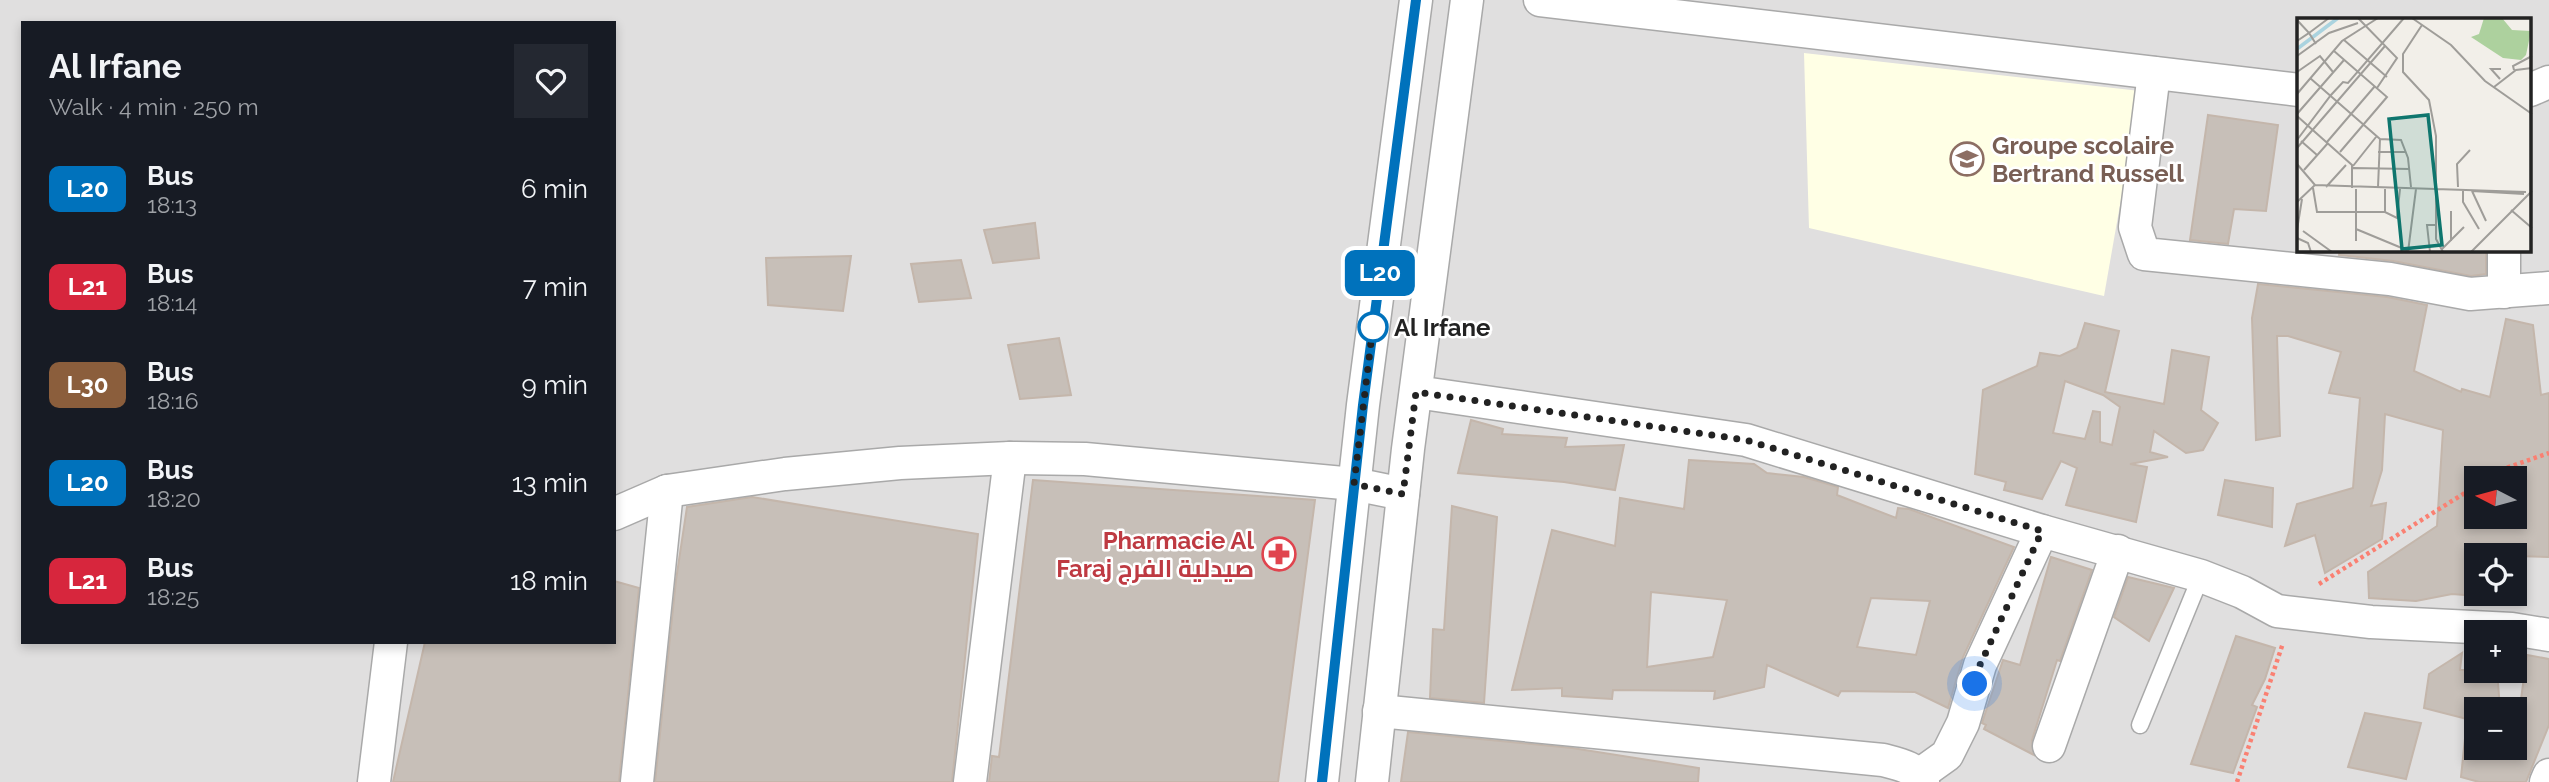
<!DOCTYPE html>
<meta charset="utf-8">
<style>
:root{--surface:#171b24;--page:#242831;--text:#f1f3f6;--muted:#9ea1a6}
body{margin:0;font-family:Raleway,Cairo,sans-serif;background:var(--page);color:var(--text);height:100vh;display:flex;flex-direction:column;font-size:26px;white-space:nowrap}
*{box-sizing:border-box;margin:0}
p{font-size:23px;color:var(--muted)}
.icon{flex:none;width:38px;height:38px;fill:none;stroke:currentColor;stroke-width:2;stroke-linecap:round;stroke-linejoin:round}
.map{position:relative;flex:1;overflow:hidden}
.details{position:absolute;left:21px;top:21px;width:595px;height:623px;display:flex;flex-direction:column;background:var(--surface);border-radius:0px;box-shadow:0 4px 10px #0003}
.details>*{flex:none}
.badge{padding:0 14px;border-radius:10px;font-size:24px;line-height:46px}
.needle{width:46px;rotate:276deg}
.buttons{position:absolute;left:2464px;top:466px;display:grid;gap:14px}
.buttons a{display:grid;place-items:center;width:63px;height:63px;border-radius:0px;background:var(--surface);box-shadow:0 4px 10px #0003;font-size:35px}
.you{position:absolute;width:35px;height:35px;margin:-18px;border:5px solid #fff;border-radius:50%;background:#1a73e8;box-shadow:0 0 0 10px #1a73e833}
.map>.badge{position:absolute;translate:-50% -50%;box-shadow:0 0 0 4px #fff}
.round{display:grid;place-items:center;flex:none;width:74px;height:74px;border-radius:0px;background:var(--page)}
.overview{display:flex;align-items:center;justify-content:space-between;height:119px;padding:0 28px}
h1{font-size:33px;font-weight:700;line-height:52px}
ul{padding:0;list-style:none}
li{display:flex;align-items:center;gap:21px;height:98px;padding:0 28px}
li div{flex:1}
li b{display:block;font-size:26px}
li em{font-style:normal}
li .badge{min-width:77px;font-weight:700;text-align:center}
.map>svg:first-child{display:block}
</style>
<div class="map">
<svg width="2549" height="782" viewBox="0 0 2549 782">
<rect width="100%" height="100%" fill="#f2efe9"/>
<path fill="#e0dfdf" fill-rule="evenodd" d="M0,0H2549V782H0ZM2299,19H2530V250H2299ZM23,23H614V642H23ZM2476,478H2515V516H2476ZM2476,555H2515V593H2476ZM2476,632H2515V670H2476ZM2476,709H2515V747H2476Z"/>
<path fill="#ffffe5" d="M1804,53L2140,91L2104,296L1809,228Z"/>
<g fill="#c7bfb8" stroke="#c4b6ab" stroke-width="2" fill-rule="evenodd">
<path d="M2208,115L2278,125L2266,211L2234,209L2228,244L2190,240Z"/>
<path d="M1035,223L1039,258L993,263L984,230Z"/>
<path d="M2340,250H2486V274L2471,276L2393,261L2339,255Z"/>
<path d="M851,256L843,311L768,305L766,258Z"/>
<path d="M961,260L971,298L919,302L911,264Z"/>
<path d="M2258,284L2387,297L2427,305L2414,371L2461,392L2462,389L2490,397L2506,319L2533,325L2541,395L2549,393V557L2476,555V593H2490V597L2452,594L2416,601L2369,598L2368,572L2437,526L2443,430L2385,414L2382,470L2371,506L2386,503L2382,539L2325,573L2315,535L2285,546L2297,504L2353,488L2360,398L2329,393L2341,352L2288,336H2277L2280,436L2256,440L2252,318ZM2476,478H2515V516H2476Z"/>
<path d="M2085,323L2119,331L2105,392L2164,404L2172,350L2209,357L2201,410L2218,423L2203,450L2186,453L2154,431L2150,452L2168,457L2130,464L2147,467L2136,522L2066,505L2077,468L2061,461L2042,499L2004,490L2006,482L1975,474L1983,390L2037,366L2040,353L2060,356L2077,348ZM2065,381L2103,395L2120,407L2112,445L2100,442V412L2093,411L2085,439L2053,433Z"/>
<path d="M1059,338L1071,395L1020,399L1008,345Z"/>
<path d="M1471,420L1503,429L1502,434L1567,438L1565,447L1624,445L1615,490L1564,482L1458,473Z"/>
<path d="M1689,460L1754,464L1767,473L1804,477L1838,487L1837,495L1896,518L1898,508L1909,509L2014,547L1963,657L1948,708L1915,692L1841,691L1838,696L1767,665L1764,687L1714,699L1715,691L1613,690L1612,699L1562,696V688L1512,690L1552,530L1615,546L1620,498L1684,509ZM1651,592L1727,600L1713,657L1647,667ZM1871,598L1930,601L1916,655L1857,647Z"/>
<path d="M1033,480L1315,500L1278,782H989L992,756L999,757Z"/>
<path d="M2225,480L2273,488L2272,527L2218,515Z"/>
<path d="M752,497L978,534L952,782H655L676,580L687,507Z"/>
<path d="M1452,506L1497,517L1484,703L1430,698L1433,629L1444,630Z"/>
<path d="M2051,557L2092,570L2060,661L2057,660L2032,740L2034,755L1984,729L1986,725L1982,723L2003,660L2020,665Z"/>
<path d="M2128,577L2174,588L2149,641L2114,617Z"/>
<path d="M614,581L639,588L619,782H393L425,642H614Z"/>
<path d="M2236,636L2275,648L2265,679L2252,705L2257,707L2233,773L2191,764Z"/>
<path d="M2462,653L2460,670H2497L2500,709H2476V747H2503L2504,751H2514L2527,655L2549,659V725L2526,782H2479L2461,777L2467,719L2424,708L2429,674Z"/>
<path d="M2365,713L2421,723L2406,779L2348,767Z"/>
<path d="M1408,732L1572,748L1699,768L1698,782H1401Z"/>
</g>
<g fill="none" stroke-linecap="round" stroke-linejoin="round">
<defs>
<path id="lane" d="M2140,725L2201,576"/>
<g id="street">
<path d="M1540,0L2299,90"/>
<path d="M2154,73L2135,227L2144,254L2390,279L2470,294L2549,288"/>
<path d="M2530,90L2549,82"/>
<path d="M2504,292V250"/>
<path d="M1416,392L1746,440L2042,531L2201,576L2242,592L2277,611L2371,622L2512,629L2549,635"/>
<path d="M614,514L667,491L785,474L900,463L1010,458L1085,459L1204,470L1354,484L1403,494"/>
<path d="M1379,711L1883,760C1898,764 1916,767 1923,782"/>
<path d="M2049,746L2118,551"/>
<path d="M1919,775L1947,755L1963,723L1980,665L2042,531"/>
<path d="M374,782L391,642"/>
<path d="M637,782L667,491"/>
<path d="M970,782L1010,458"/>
<path d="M1322,782L1363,405L1416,0"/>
<path d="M1372,782L1408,449L1467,0"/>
<path d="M2546,782L2549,775"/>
</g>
</defs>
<use href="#lane" stroke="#a9a9a9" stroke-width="19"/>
<use href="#street" stroke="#a9a9a9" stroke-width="35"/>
<g stroke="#fa8072" stroke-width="4.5" stroke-dasharray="3.5 3.5" stroke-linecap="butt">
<path d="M2489,478L2503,469L2549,453"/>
<path d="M2319,584L2476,486"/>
<path d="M2237,782L2283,643"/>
</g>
<use href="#lane" stroke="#fff" stroke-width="16"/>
<use href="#street" stroke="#fff" stroke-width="32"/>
</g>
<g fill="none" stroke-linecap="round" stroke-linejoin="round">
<defs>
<path id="line" d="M1322,782L1363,405L1416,0"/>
</defs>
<use href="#line" stroke="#fff" stroke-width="16"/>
<use href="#line" stroke="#0072bc" stroke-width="10"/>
<path stroke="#222" stroke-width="7" stroke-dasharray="0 12.6" d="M1373,327L1374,317L1354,484L1403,494L1416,392L1746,440L2042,531L1980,665L1975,684"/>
</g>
<defs>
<symbol id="school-ring" viewBox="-11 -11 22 22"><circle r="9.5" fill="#fff" stroke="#8d6e63" stroke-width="1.5"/><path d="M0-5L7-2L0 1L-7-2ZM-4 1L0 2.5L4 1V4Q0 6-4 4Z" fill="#8d6e63"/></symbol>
<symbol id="pharmacy-ring" viewBox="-11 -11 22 22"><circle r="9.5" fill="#fff" stroke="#e0444e" stroke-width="1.5"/><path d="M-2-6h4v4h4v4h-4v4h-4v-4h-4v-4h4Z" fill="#e0444e"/></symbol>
</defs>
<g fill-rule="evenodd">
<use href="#school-ring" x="1948" y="140" width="38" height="38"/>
<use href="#pharmacy-ring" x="1260" y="535" width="38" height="38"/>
</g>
<circle fill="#fff" stroke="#0072bc" stroke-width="3.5" cx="1373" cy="327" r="14"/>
<g text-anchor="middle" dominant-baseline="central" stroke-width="5" stroke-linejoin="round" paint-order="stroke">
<g font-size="24" font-weight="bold" fill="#785e54" stroke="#fff" text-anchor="start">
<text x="1992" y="145">Groupe scolaire<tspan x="1992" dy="28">Bertrand Russell</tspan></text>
</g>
<g font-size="24" font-weight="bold" fill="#222" stroke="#fff" text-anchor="start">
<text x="1394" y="327">Al Irfane</text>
</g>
<g font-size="24" font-weight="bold" fill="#be3a42" stroke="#fff" text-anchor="end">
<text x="1254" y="540">Pharmacie Al<tspan x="1254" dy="28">Faraj صيدلية الفرج</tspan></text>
</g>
</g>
<g transform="translate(2297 18)">
<rect width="234" height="234" fill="#f2efe9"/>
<path d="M187,0H205L215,12L234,13L229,37L224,42L206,40L174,19L182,16Z" fill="#add19e"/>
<path fill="none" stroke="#aad3df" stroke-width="3.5" d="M0,31L41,0"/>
<path fill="none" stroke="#9f9d99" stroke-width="2" d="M61,0L100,40L80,70M115,0L154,27L188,63L235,96M0,2L12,15L32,0M125,7L106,36V54L132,82L139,118V221L146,234M47,22L90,59M0,23L12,15L19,26M37,33L90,79L43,134M0,38L32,15L61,5M217,52L216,48L235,38M0,54L23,38L36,54M13,60L83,121L104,122L111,140L114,169M203,61L194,51H204M197,69L219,52L235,50M0,76L45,23L81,0M0,96L47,42M0,98L55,147V170M0,122L34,77L46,64L51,65L107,0M4,123L20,137M30,124L78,68M0,130L88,28M81,134H109M0,146L18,167L0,184M56,148L79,119M56,150L113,151M7,152L31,125M18,167L229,174M29,169L49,147M81,169L83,121M161,169L160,146L173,132M16,170L20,194H88L100,200L103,171M59,171V194M88,171V194M166,172V184L182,211M175,173L227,176M175,173L189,203M214,192L235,210M154,193V223M59,211L112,233M0,212L5,181M6,213L35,234M0,220L11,225L14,234M59,223V194M144,232L167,209M111,234L119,171M133,234L130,207H139M174,234L235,173"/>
<path fill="#0f766e" fill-opacity="0.15" stroke="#0f766e" stroke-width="3.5" d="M131,97L145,227L105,231L92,101Z"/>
<rect width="234" height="234" fill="none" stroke="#222" stroke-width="3.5"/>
</g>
</svg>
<div class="buttons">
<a><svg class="needle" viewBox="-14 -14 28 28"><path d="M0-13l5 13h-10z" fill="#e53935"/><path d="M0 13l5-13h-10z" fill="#9ea1a6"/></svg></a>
<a><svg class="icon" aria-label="locate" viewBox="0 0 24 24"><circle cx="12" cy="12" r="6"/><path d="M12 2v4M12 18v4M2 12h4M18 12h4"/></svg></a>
<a>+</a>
<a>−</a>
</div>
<div class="you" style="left:1975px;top:684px"></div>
<b class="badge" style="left:1380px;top:273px;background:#0072bc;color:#fff">L20</b>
<section class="details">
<div class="overview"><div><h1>Al Irfane</h1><p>Walk · 4 min · 250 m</p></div><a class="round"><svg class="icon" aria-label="heart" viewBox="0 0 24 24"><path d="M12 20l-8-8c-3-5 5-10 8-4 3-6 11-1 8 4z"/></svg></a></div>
<ul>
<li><span class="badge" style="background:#0072bc;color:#fff">L20</span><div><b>Bus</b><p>18:13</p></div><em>6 min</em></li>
<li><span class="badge" style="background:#d7263d;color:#fff">L21</span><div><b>Bus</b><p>18:14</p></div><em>7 min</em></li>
<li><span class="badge" style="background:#8b5e3c;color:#fff">L30</span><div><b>Bus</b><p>18:16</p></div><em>9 min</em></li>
<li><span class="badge" style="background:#0072bc;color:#fff">L20</span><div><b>Bus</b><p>18:20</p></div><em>13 min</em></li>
<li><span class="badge" style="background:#d7263d;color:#fff">L21</span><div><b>Bus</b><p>18:25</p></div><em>18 min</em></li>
</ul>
</section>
</div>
